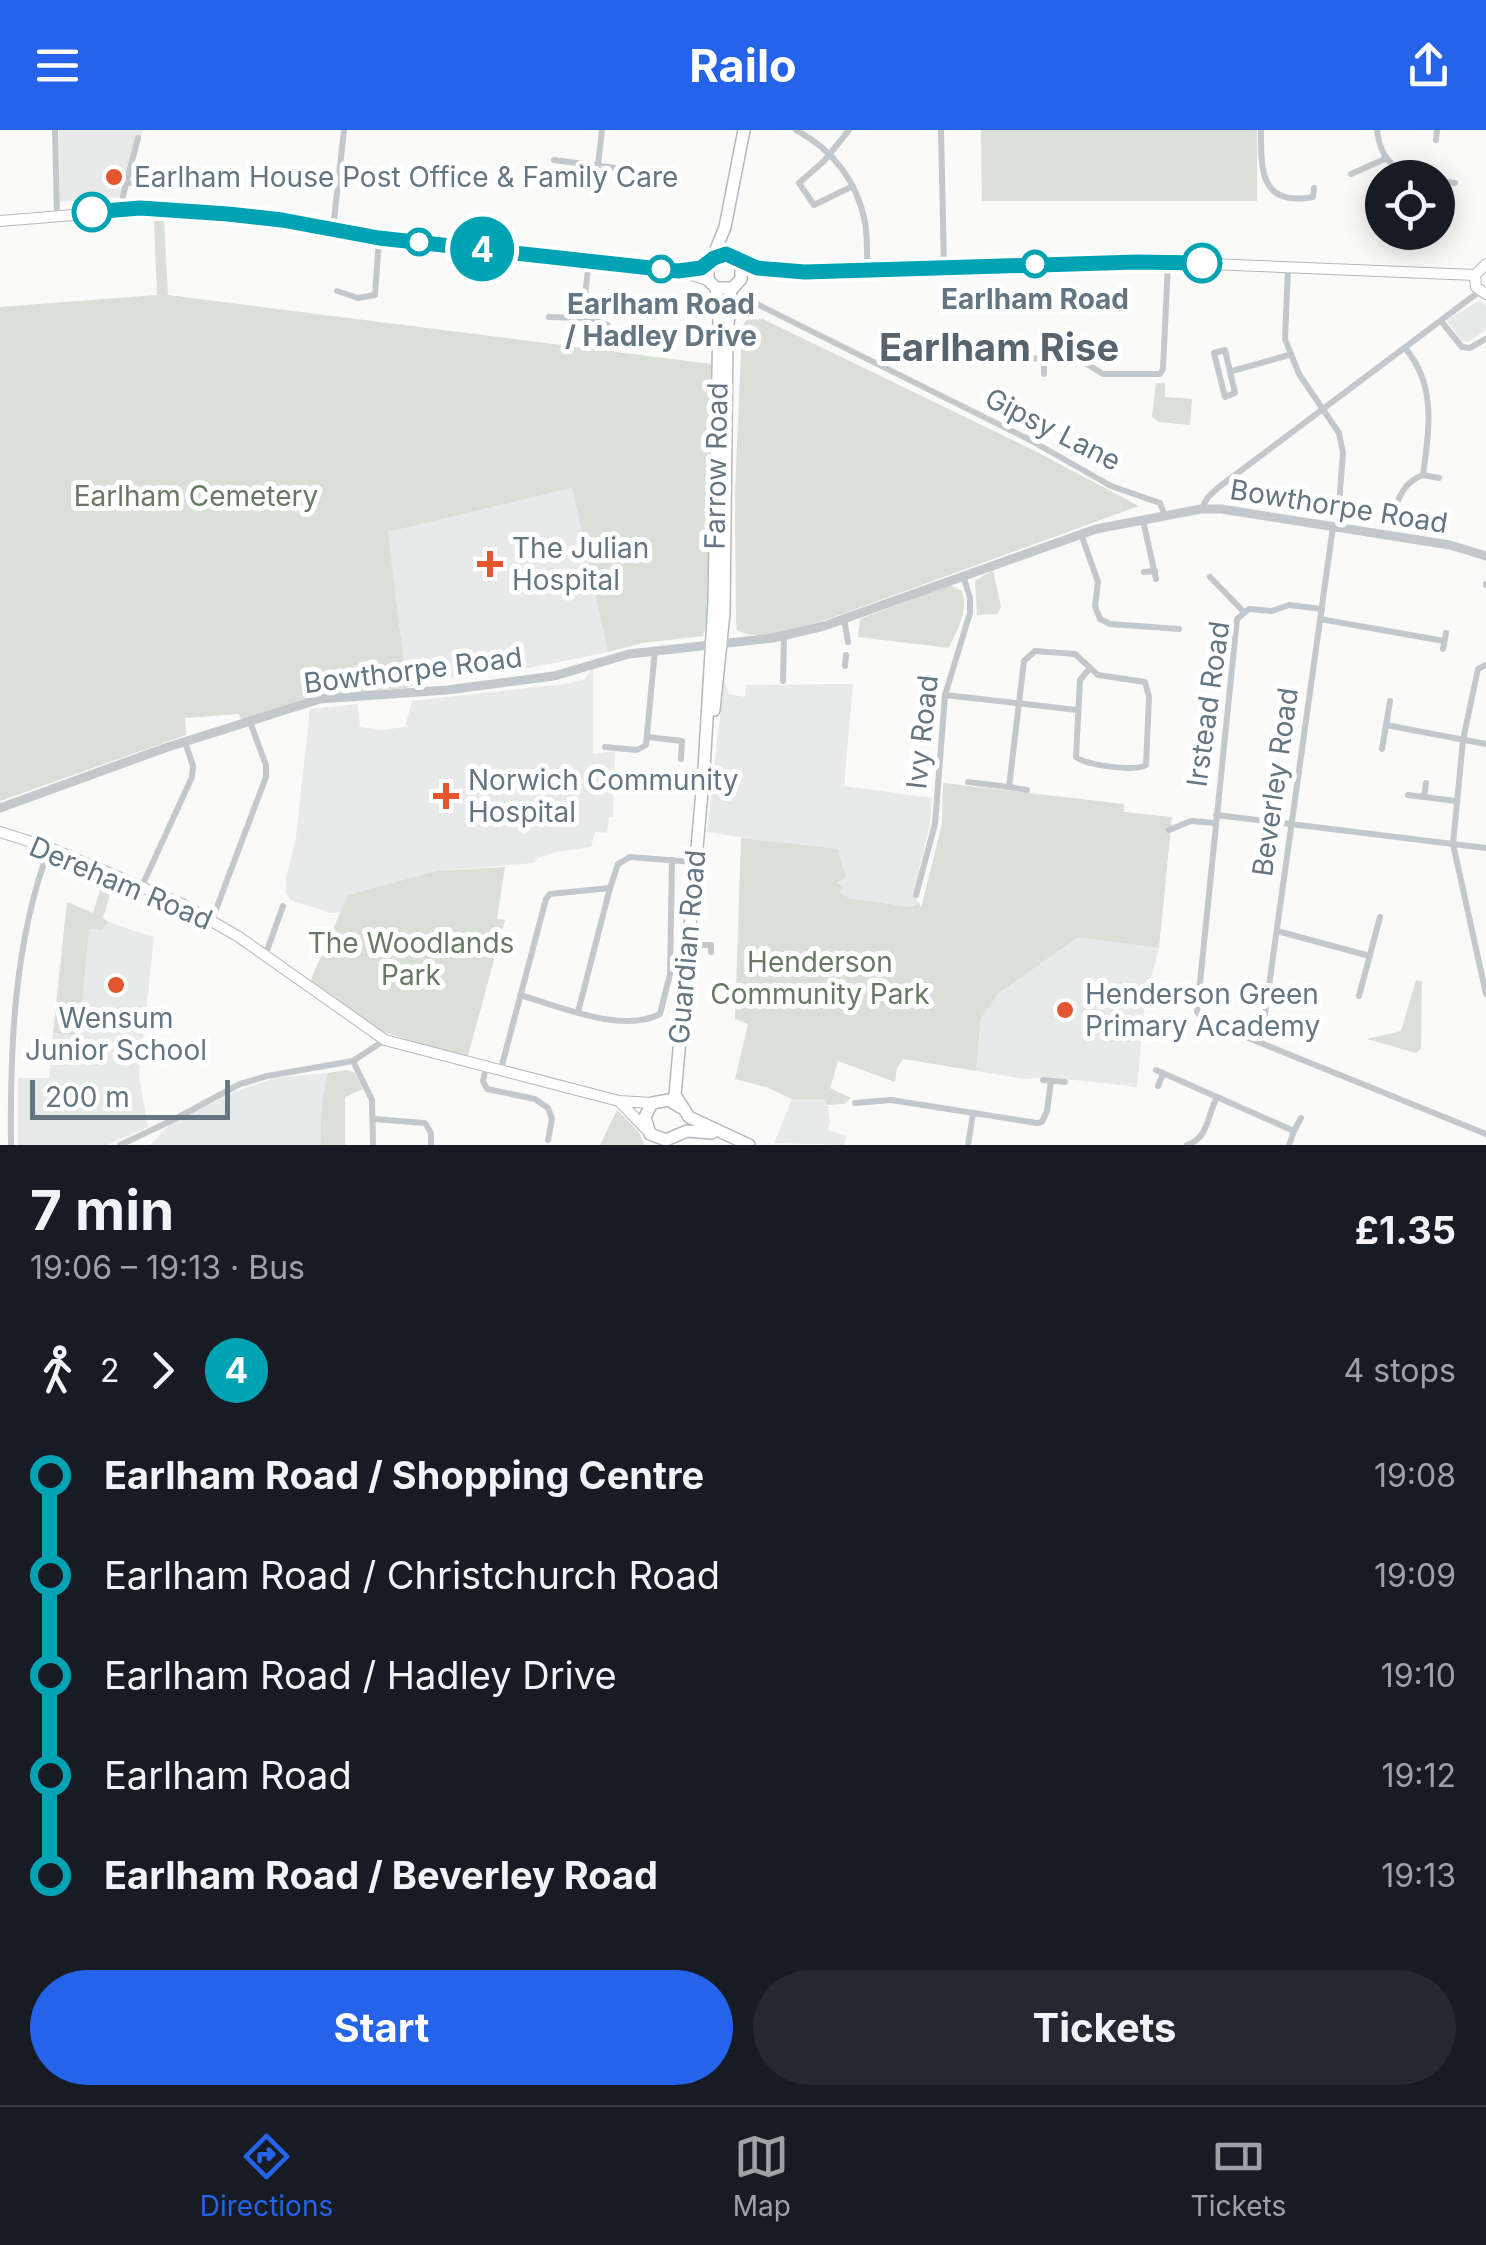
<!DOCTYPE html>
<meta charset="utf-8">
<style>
:root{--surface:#171b24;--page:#242831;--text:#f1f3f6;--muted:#9ea1a6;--line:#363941;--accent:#2563eb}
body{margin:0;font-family:Inter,sans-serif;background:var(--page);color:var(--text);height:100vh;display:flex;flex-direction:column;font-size:38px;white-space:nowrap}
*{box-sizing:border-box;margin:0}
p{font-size:32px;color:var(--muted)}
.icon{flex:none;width:55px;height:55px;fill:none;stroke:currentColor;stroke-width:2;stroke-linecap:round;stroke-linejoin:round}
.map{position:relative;height:1015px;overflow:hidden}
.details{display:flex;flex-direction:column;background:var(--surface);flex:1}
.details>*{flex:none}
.badge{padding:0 20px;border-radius:32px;font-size:35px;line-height:65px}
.buttons{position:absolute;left:1365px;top:30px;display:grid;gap:20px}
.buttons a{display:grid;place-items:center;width:90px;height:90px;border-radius:50%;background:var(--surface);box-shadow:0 5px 25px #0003;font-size:50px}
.scale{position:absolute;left:30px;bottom:25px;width:200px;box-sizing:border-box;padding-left:10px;border:5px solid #657683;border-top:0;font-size:28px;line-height:35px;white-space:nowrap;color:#657683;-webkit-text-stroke:8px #fff;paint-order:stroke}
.map>.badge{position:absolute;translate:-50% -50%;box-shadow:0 0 0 5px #fff}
.legs{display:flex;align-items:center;gap:15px;height:110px;padding:0 30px;font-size:32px}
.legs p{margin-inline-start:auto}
.summary{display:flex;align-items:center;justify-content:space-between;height:170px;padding:0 30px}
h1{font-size:55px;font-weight:700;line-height:75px}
.action{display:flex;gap:20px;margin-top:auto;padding:20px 30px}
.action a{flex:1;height:115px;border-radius:60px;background:var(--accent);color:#fff;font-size:40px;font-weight:700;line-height:115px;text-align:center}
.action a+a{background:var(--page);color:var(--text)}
ul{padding:0 30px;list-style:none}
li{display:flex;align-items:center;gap:35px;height:100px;font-size:38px}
li i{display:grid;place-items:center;width:15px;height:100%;margin:0 12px;background:currentColor}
li i::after{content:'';width:25px;height:25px;margin:-12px;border:8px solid;border-radius:50%;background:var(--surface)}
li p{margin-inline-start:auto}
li:first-child i{background:linear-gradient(#0000 50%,currentColor 0)}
li:last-child i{background:linear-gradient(currentColor 50%,#0000 0)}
header{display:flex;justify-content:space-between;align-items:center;height:130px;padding:0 30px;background:var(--accent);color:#fff;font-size:45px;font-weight:700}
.tab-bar{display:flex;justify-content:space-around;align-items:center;height:140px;border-top:2px solid var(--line);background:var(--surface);font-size:28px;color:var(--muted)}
.tab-bar a{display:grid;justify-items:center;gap:5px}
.tab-bar .selected{color:var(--accent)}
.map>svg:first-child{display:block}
</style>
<header><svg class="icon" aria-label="menu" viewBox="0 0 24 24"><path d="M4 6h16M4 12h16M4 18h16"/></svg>Railo<svg class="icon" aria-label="share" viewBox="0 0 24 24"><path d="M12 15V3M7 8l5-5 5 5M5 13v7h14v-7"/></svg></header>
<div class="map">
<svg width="1486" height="1015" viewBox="0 0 1486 1015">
<rect width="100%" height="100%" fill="#fafaf8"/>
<g fill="#e8e9e9">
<path d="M59,0H143L125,67L60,72Z"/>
<path d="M1479,171L1486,175V200L1468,212L1462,211L1447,190Z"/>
<path d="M572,358L608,522L524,539L429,550L407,558L388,402Z"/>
<path d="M593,536V624L615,621L613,687H609L607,703L595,702L591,717L556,722L538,728L534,733L436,741L348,765L341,782L331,783L290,770L286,763V749L296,707L310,579L358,574L360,597L381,600L405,597L412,571L564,554L584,550Z"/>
<path d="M724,550L729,564L745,567L746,555L853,554L844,656L932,668L930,694L913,764L919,773L910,777L849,768L740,707L707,702Z"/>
<path d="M108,792L154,807L139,947L148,997L107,1015H18V948H49L53,903L79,905L89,799L102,800Z"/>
<path d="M1078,806L1159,818L1145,872L1137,957L1048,947L1024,949L976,941L981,888L999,863Z"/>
<path d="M328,943L322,970L320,1015H150L170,994L235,962L274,948Z"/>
<path d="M792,969H827L830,992L828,1000L847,1006L844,1015L774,1013Z"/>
</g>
<g fill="#dadfd7">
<path d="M981,0H1257V71H982Z"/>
<path d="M154,91H164L168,165L711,234L707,489L703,506L643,513L608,522L572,358L388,402L407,558L327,564L241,590L239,584L185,588L186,605L0,671V177L157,165Z"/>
<path d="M763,189L1035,321L1139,376L831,488C808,495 759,514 737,500L736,490L735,362L742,198L746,190Z"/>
<path d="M1156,253H1165V267L1192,269L1190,295L1159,292L1152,287Z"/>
<path d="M993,440L1001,477L997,484L977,485L975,451Z"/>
<path d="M950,455L962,461C969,481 957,500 949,518L858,507L860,489Z"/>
<path d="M943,653L1124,674V682L1172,687L1159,818L1078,807L999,863L981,888L976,941L903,929L897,938L895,952L838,931L830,958L851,968L844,974L827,975L826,969H792L766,957L735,949L748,894L735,889L741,708L837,719L846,747L837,752L842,758L839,762L849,768L910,777L919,773L921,778L942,694Z"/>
<path d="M505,737L497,789L505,790L467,929L372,898L308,856L348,765L436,741Z"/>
<path d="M102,754L112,758L103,788L108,792L102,800L89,799L79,906L53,903L67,772L93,783Z"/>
<path d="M1416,850L1422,851L1421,919L1416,923L1367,909L1401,901Z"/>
<path d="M347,940L355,943L363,959L345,967V1015H320L322,970L328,943Z"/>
<path d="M617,980L638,1001L645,1015H600Z"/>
</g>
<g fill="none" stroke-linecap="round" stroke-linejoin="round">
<defs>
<g id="secondary">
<path d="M0,91L159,78L282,90L379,108L678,141L708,150"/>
<path d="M738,130L757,139L805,141L1137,131L1475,145"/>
<path d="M1475,145L1476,157L1486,164"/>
<path d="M1475,145L1486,134"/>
</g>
<g id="primary">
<path d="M0,702L50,718L184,775L239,807L385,910L619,971L652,973"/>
<path d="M620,972L647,1000"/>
</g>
<g id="trunk">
<path d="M714,128L726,124L741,134V149L733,158H716L708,150V139L725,97L744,0"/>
<path d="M716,158L719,185L714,472L704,639L675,965L689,987L749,1015"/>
<path d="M714,580L724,483L727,207L731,159"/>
<path d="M680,977L669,970L652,973L645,987L650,1004L666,1010L687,1001L712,1003"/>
</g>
</defs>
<use href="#secondary" stroke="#b3babf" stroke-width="12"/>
<use href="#primary" stroke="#b5babe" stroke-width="12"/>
<use href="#trunk" stroke="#b4b9bd" stroke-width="14"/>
<g stroke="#c3c8cc" stroke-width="6">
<path d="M55,0L57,84"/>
<path d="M796,0C832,19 857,51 865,92C868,108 866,124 868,140"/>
<path d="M849,0L824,31L799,53L814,75L853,56"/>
<path d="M941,0L944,138"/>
<path d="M1261,0C1261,40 1260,77 1313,67L1314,58"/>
<path d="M1377,0C1380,27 1392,40 1419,48"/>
<path d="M1436,10L1437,0"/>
<path d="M554,30L654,43"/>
<path d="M598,35L602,0"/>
<path d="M1351,44L1385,29"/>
<path d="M1438,51L1455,53"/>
<path d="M127,53L155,54"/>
<path d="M125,79L123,66L138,8"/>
<path d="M333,99L344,0"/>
<path d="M1288,138L1285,209L1299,244L1339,303L1343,323L1339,374"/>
<path d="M337,161L358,168L375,165L379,109"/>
<path d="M755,173L1030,310L1111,356L1160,373L1165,386"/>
<path d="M549,187L587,188L585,165L589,131"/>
<path d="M587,188L608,195L609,210"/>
<path d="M1441,191L1462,217L1470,218L1485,209"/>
<path d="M1225,220L1235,263L1225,267L1214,223Z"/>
<path d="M1025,228L1082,231L1103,244H1160L1163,239L1168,133"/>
<path d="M1232,241L1289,225"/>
<path d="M1044,244V229"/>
<path d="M1423,345L1439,348"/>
<path d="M1395,378C1401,362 1407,351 1423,345C1429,299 1437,256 1405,218"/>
<path d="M1201,379L1208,367L1219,357L1480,161"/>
<path d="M1143,390L1156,449"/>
<path d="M1081,404L1098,452L1095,476L1100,489L1110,494L1179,499"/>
<path d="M1144,442L1155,441"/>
<path d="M1210,447L1243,481"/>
<path d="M1486,454V455"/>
<path d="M1322,479L1289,475L1272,481L1249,479L1237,489L1197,882L1204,890L1486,1004"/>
<path d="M844,489L848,512"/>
<path d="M1320,489L1444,511"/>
<path d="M1443,519L1446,503"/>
<path d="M1486,535L1478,539L1463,610L1453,714L1486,864"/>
<path d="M845,536L846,525"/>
<path d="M783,551L784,506"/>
<path d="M945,565L1077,580"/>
<path d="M1386,595L1486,614"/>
<path d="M648,607L682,611L681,629"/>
<path d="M605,617L637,620L646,615L655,520"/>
<path d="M1382,619L1390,571"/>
<path d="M968,652L1009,657L1024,531L1035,521L1075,524L1098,545L1145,552L1149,567L1146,635C1134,642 1086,635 1076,627L1080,550L1090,538"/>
<path d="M1009,657L1027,660"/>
<path d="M1408,665L1456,671"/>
<path d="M1424,667L1426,653"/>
<path d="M1216,685L1486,718"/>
<path d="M1169,700L1191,691L1215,693"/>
<path d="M142,756L192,647L193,636L185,612"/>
<path d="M916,765L935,694L945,565L970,483V468L963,445"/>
<path d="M212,790L266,647V635L250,592"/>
<path d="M1277,801L1370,826"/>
<path d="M689,815H711V822"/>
<path d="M265,826L283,776"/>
<path d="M520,865C559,876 622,904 660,884L670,844L672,730"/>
<path d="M1359,866L1380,787"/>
<path d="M578,882L610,758"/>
<path d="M1261,913L1333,397"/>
<path d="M353,931L372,970L373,1015"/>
<path d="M486,937L483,951L487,959L535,969L548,978L552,989L548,1010"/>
<path d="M501,939L546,769L550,764L610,758L618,734L630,727L694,732"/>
<path d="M1156,940L1217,967"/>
<path d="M1043,950L1065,952"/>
<path d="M1158,956L1163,944"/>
<path d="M855,973L891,970L1037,993L1042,992L1047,981L1051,951"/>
<path d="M373,989L425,993L431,1003V1015"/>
<path d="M1294,1001L1301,988"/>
<path d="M11,1015C10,916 14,812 49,719"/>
<path d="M120,1015L175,989L240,954L267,946L353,931L385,910"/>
<path d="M968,1015L973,984"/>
<path d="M1187,1015C1209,1008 1207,985 1217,967L1294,1001L1289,1015"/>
</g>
<path stroke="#c3c8cc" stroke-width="9" d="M0,678L165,618L320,569L447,560L554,546L629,524L773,508L824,496L1096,399L1201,379H1221L1450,415L1486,426"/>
<use href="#secondary" stroke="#fff" stroke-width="10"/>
<use href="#primary" stroke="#fff" stroke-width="10"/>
<use href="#trunk" stroke="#fff" stroke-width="11"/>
</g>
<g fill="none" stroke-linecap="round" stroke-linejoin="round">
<defs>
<path id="line-1" d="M92,82L140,78L228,84L282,90L379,108L678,141L701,138L714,128L726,124L757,138L805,142L1137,132L1202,133"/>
</defs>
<use href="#line-1" stroke="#fff" stroke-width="22"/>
<use href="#line-1" stroke="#00a3b4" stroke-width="15"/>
</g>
<g fill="#e4572e" stroke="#fff" stroke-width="4">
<circle cx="114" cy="47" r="10"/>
<path d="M485 419h10v10h10v10h-10v10h-10v-10h-10v-10h10z"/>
<path d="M441 651h10v10h10v10h-10v10h-10v-10h-10v-10h10z"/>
<circle cx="116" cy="855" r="10"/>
<circle cx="1065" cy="880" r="10"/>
</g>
<g fill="#fff" stroke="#00a3b4" stroke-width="5">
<circle cx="92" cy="82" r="18"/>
<circle cx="419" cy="112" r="12"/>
<circle cx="1202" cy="133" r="18"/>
<circle cx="1035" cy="134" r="12"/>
<circle cx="661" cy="139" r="12"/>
</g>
<g text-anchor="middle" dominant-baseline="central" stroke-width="10" stroke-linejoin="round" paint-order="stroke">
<g font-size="28" fill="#657683" stroke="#fff" text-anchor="start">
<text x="134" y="47">Earlham House Post Office &amp; Family Care</text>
<text x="512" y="418">The Julian<tspan x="512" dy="32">Hospital</tspan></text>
<text x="468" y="650">Norwich Community<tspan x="468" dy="32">Hospital</tspan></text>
<text x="1085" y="864">Henderson Green<tspan x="1085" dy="32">Primary Academy</tspan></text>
<text x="116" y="888" text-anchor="middle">Wensum<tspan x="116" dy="32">Junior School</tspan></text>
</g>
<g font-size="28" font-weight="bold" fill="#657683" stroke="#fff">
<text x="1035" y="169">Earlham Road</text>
<text x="661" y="174">Earlham Road<tspan x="661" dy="32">/ Hadley Drive</tspan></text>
</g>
<g font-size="28" fill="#657683" stroke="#fff">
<text transform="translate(1053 299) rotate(27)">Gipsy Lane</text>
<text transform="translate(716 336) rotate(-89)">Farrow Road</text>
<text transform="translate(1339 376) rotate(9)">Bowthorpe Road</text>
<text transform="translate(413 540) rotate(-7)">Bowthorpe Road</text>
<text transform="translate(1208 574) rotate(-82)">Irstead Road</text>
<text transform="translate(922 602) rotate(-84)">Ivy Road</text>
<text transform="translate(1275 652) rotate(-82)">Beverley Road</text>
<text transform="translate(121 753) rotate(23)">Dereham Road</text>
<text transform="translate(687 817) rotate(-85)">Guardian Road</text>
</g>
<g font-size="28" fill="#687a64" stroke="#fff">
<text x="196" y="366">Earlham Cemetery</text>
<text x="411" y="813">The Woodlands<tspan x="411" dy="32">Park</tspan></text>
<text x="820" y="832">Henderson<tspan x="820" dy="32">Community Park</tspan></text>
</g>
<g font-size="38" font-weight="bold" fill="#57646e" stroke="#fff">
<text x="999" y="217">Earlham Rise</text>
</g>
</g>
</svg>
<div class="buttons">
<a><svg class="icon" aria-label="locate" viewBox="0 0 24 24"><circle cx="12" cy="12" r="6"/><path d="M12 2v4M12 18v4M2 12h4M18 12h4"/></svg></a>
</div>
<div class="scale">200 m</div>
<b class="badge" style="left:482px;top:119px;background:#00a3b4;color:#fff">4</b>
</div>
<section class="details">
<div class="summary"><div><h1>7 min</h1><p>19:06 – 19:13 · Bus</p></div><b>£1.35</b></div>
<div class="legs"><svg class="icon" aria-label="walk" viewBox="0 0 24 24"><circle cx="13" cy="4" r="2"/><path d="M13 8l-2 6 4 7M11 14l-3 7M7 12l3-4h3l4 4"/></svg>2<svg class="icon" aria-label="forward" viewBox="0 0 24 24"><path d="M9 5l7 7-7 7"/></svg><b class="badge" style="background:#00a3b4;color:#fff">4</b><p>4 stops</p></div>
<ul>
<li><i style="color:#00a3b4"></i><b>Earlham Road / Shopping Centre</b><p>19:08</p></li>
<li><i style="color:#00a3b4"></i><span>Earlham Road / Christchurch Road</span><p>19:09</p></li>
<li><i style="color:#00a3b4"></i><span>Earlham Road / Hadley Drive</span><p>19:10</p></li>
<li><i style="color:#00a3b4"></i><span>Earlham Road</span><p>19:12</p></li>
<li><i style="color:#00a3b4"></i><b>Earlham Road / Beverley Road</b><p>19:13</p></li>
</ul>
<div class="action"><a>Start</a><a>Tickets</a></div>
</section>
<nav class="tab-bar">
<a class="selected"><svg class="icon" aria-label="directions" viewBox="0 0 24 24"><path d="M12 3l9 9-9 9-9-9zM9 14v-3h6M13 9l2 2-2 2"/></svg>Directions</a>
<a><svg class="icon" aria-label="map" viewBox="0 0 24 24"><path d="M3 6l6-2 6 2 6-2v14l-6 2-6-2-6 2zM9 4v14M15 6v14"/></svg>Map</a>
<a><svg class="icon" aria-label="tickets" viewBox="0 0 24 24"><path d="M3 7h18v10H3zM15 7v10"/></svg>Tickets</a>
</nav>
